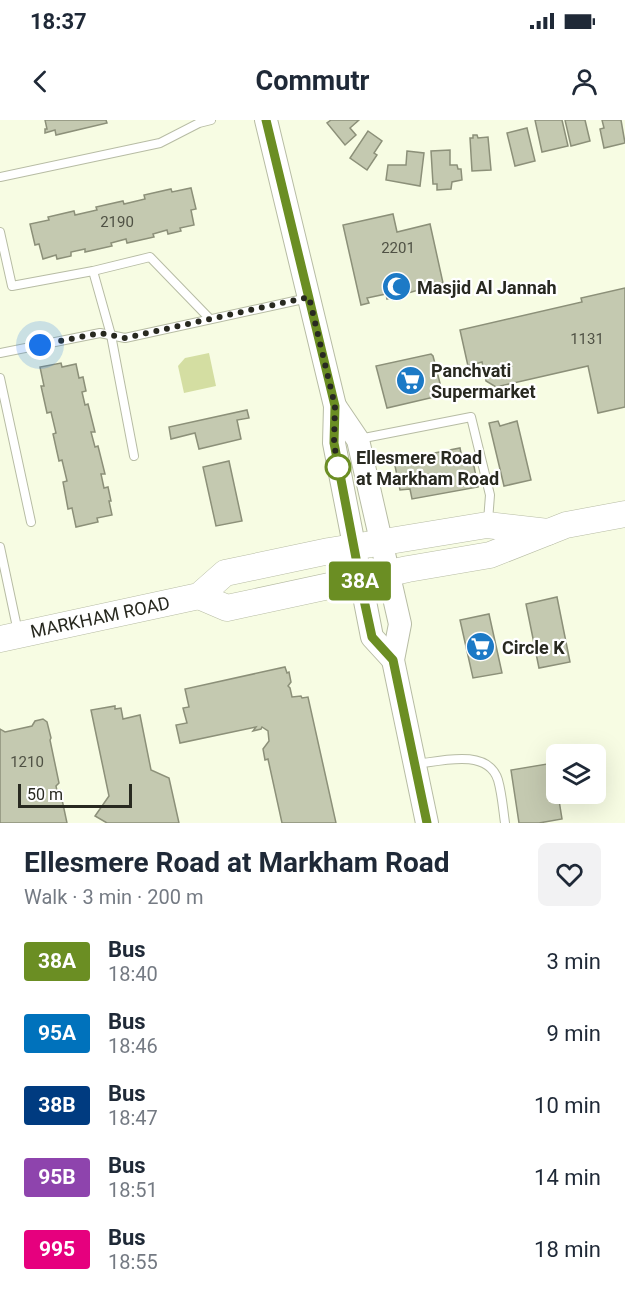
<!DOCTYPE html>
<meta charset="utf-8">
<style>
:root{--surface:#fff;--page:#f2f2f3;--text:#1f2937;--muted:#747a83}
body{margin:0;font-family:Roboto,sans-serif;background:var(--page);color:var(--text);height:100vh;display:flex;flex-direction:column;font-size:22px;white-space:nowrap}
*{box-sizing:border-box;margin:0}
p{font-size:20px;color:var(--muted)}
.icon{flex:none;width:33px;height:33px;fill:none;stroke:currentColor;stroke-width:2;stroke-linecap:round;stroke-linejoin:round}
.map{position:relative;height:703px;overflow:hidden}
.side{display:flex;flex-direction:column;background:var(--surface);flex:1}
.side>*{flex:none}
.badge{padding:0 12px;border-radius:4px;font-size:21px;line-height:39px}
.controls{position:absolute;left:546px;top:624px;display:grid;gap:12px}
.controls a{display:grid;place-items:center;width:60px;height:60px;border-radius:9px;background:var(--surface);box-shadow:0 6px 24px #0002;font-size:30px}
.scale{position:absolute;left:18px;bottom:15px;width:114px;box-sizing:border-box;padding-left:6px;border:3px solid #282920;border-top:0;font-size:16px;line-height:21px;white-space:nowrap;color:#282920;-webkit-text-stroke:4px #fff;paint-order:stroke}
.you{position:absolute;width:30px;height:30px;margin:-15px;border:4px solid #fff;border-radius:50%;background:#1a73e8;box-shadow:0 0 0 9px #1a73e833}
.map>.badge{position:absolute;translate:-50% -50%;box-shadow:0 0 0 3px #fff}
.round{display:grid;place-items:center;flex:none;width:63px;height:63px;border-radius:9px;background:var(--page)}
.headline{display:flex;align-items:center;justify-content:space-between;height:102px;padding:0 24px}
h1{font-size:28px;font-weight:700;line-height:45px}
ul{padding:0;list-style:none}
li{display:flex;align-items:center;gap:18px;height:72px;padding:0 24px}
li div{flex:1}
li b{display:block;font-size:22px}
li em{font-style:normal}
li .badge{min-width:66px;font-weight:700;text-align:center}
.status{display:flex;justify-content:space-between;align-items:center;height:42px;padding:0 30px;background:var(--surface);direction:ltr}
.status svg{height:16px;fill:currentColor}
header{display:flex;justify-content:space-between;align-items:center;height:78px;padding:0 24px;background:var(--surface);font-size:27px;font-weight:700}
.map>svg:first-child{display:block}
</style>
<div class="status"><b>18:37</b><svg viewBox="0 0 49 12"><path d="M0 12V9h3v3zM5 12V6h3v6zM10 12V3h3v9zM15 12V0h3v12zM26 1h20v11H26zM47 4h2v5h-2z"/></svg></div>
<header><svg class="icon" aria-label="back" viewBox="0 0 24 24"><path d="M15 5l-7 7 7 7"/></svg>Commutr<svg class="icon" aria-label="person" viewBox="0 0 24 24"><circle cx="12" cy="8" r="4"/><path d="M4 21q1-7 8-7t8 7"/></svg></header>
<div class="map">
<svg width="625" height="703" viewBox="0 0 625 703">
<rect width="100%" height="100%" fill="#f7fce3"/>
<path fill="#d4dea2" d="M209,233L216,266L184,273L178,246L185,238Z"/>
<g fill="#c4c9b0" stroke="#8c9079" stroke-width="1.5">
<path d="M45,0H106L107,3L56,15L55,10L45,13V9H47Z"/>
<path d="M331,0H359L350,8L356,15L345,25L327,3Z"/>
<path d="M535,0H562L568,26L542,32Z"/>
<path d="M565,0H585L590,21L571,26Z"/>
<path d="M602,0H621L625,23L604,28L600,9L604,8Z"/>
<path d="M527,8L535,41L515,46L507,13Z"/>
<path d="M368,11L382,21L374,33L377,35L367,50L350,38Z"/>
<path d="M473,15H477L478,18L488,17L491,50L472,51L470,18H473Z"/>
<path d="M450,30V45H457L458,49H461L462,60L452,62L451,69L437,70V64H433L431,31Z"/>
<path d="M407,31L424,33L420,66L386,60L388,45H406Z"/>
<path d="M191,68L196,89L191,90L194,105L180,108L181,111L168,114L167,110L153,114L154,117L127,123L126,119L111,123L112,126L85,132V129L71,132V136L57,139L56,135L43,139L39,124L35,125L30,104L49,100L48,97L74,91L75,95L97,90L96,87L123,81L124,84L145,79L144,75L171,69L172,72Z"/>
<path d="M393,94L397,112L430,104L443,163L387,179L386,174L367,178L369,183L361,185L343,105Z"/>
<path d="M625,168V287L598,293L588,246L496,267L486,261L482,242L468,246L460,210L582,182L581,178Z"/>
<path d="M431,234L433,236L443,275L387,288L376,246Z"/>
<path d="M61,243L62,247L76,244L79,258L83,257L86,271L82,272L85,285L88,284L95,312H91L95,327L98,326L105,354H101L104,368L108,367L111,381H109L112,395L97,398L98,402L76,407L72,388L68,389L63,362L67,361L62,340L59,341L53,314L56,313L51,292L47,293L41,266H44L40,247Z"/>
<path d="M247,290L249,298L237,300L241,319L199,329L195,313L171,319L169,307Z"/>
<path d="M498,301L500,306L517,301L531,360L504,366L489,303Z"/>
<path d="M460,328L462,338L472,336L478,367L412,379L410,369L400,370L394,341Z"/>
<path d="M229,341L242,401L216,406L203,347Z"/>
<path d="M557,477L570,542L539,548L526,484Z"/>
<path d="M489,494L502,553L473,558L460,500Z"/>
<path d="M285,547L287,553L289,552L291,562L288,566L290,568L292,577L301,576L302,578L308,577L336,703H282L268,639L265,640L263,629L269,621L268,611L262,607L261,609L253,611L256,607L180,623L176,605L187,603L183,588L189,587L185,569Z"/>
<path d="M115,586V589L121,588L123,599L140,595L151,650L169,658L179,703H107L95,696L109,676L91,590Z"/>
<path d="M43,599L47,602L51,618L50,620L59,663L56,666L57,671L60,670L67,703H0V609L5,612L32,606L35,601Z"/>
<path d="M553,643L562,699L539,703H519L511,650Z"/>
</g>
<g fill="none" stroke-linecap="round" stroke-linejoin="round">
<defs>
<g id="lane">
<path d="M0,57L160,23L199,3L211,0"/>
<path d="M0,112L12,166L93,151L150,137L210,199"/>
<path d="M93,151L111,215L134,336"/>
<path d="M0,233L100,213L125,218L308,178"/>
<path d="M0,258L31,402"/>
<path d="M359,319L471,297L490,375L488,401"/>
<path d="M0,427L18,512"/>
<path d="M417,644C441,641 488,628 498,660C502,674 503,689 505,703"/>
</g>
<g id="secondary">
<path d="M266,0L335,286L334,323L372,517L393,540"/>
<path d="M335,286L358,320L400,504L393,540L427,703"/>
</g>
<g id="primary">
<path d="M199,476L227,488L408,449L490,435L566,405L625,394"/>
<path d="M0,519L199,476L225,453L329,431L487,405L548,412"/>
</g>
</defs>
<use href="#lane" stroke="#b7bca4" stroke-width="10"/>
<use href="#secondary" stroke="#b7bca4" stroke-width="24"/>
<use href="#primary" stroke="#b7bca4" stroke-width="27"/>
<use href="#lane" stroke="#fff" stroke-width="8"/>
<use href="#secondary" stroke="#fff" stroke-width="22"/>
<use href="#primary" stroke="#fff" stroke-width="26"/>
</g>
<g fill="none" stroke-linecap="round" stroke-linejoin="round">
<defs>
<path id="line" d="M266,0L335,286L334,323L364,480L372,517L393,540L427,703"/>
</defs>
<use href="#line" stroke="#fff" stroke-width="14"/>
<use href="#line" stroke="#6b8e23" stroke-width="9"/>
<path stroke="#282920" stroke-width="6" stroke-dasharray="0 10.8" d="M40,225L100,213L125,218L309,177L335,286L334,323L338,347"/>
</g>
<defs>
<symbol id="mosque-disc" viewBox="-11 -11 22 22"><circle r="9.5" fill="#1c7ac6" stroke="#fff"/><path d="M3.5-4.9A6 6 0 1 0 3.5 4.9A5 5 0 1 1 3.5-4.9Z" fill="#fff"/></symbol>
<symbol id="supermarket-disc" viewBox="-11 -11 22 22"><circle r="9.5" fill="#1c7ac6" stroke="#fff"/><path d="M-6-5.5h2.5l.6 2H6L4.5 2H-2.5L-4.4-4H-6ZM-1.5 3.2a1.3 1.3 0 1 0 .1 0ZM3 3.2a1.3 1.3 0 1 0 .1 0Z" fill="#fff"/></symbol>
</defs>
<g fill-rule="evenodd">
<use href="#mosque-disc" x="380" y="150" width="33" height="33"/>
<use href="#supermarket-disc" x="394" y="244" width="33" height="33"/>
<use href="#supermarket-disc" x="464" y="510" width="33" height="33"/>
</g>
<circle fill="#fff" stroke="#6b8e23" stroke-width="3" cx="338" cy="347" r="12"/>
<g text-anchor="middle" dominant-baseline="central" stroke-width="4.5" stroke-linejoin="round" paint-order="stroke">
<g font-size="15" fill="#4f5144">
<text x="117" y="102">2190</text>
<text x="398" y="128">2201</text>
<text x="587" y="219">1131</text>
<text x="27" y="642">1210</text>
</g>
<g font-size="18" font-weight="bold" fill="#282920" stroke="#fff" text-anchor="start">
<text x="417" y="167">Masjid Al Jannah</text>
<text x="431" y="250">Panchvati<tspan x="431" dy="21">Supermarket</tspan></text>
<text x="502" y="527">Circle K</text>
</g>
<g font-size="18" font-weight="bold" fill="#282920" stroke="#fff" text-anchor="start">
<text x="356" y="337">Ellesmere Road<tspan x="356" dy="21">at Markham Road</tspan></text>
</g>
<g font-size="18" fill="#282920" stroke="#fff">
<text transform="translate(100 497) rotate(-12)">MARKHAM ROAD</text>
</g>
</g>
</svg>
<div class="controls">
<a><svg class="icon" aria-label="layers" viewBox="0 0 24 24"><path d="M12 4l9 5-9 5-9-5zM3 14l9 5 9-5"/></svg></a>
</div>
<div class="scale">50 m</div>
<div class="you" style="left:40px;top:225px"></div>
<b class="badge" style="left:360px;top:461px;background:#6b8e23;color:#fff">38A</b>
</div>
<section class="side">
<div class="headline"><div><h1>Ellesmere Road at Markham Road</h1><p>Walk · 3 min · 200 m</p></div><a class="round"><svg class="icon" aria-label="heart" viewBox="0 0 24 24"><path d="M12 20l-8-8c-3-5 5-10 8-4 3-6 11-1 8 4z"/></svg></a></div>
<ul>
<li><span class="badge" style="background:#6b8e23;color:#fff">38A</span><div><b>Bus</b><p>18:40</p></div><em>3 min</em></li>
<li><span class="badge" style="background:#0072bc;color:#fff">95A</span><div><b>Bus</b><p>18:46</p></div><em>9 min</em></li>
<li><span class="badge" style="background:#003b80;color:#fff">38B</span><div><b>Bus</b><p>18:47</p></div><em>10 min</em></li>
<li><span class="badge" style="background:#8e44ad;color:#fff">95B</span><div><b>Bus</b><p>18:51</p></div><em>14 min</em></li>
<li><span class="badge" style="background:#e6007e;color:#fff">995</span><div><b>Bus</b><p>18:55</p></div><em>18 min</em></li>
</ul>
</section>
